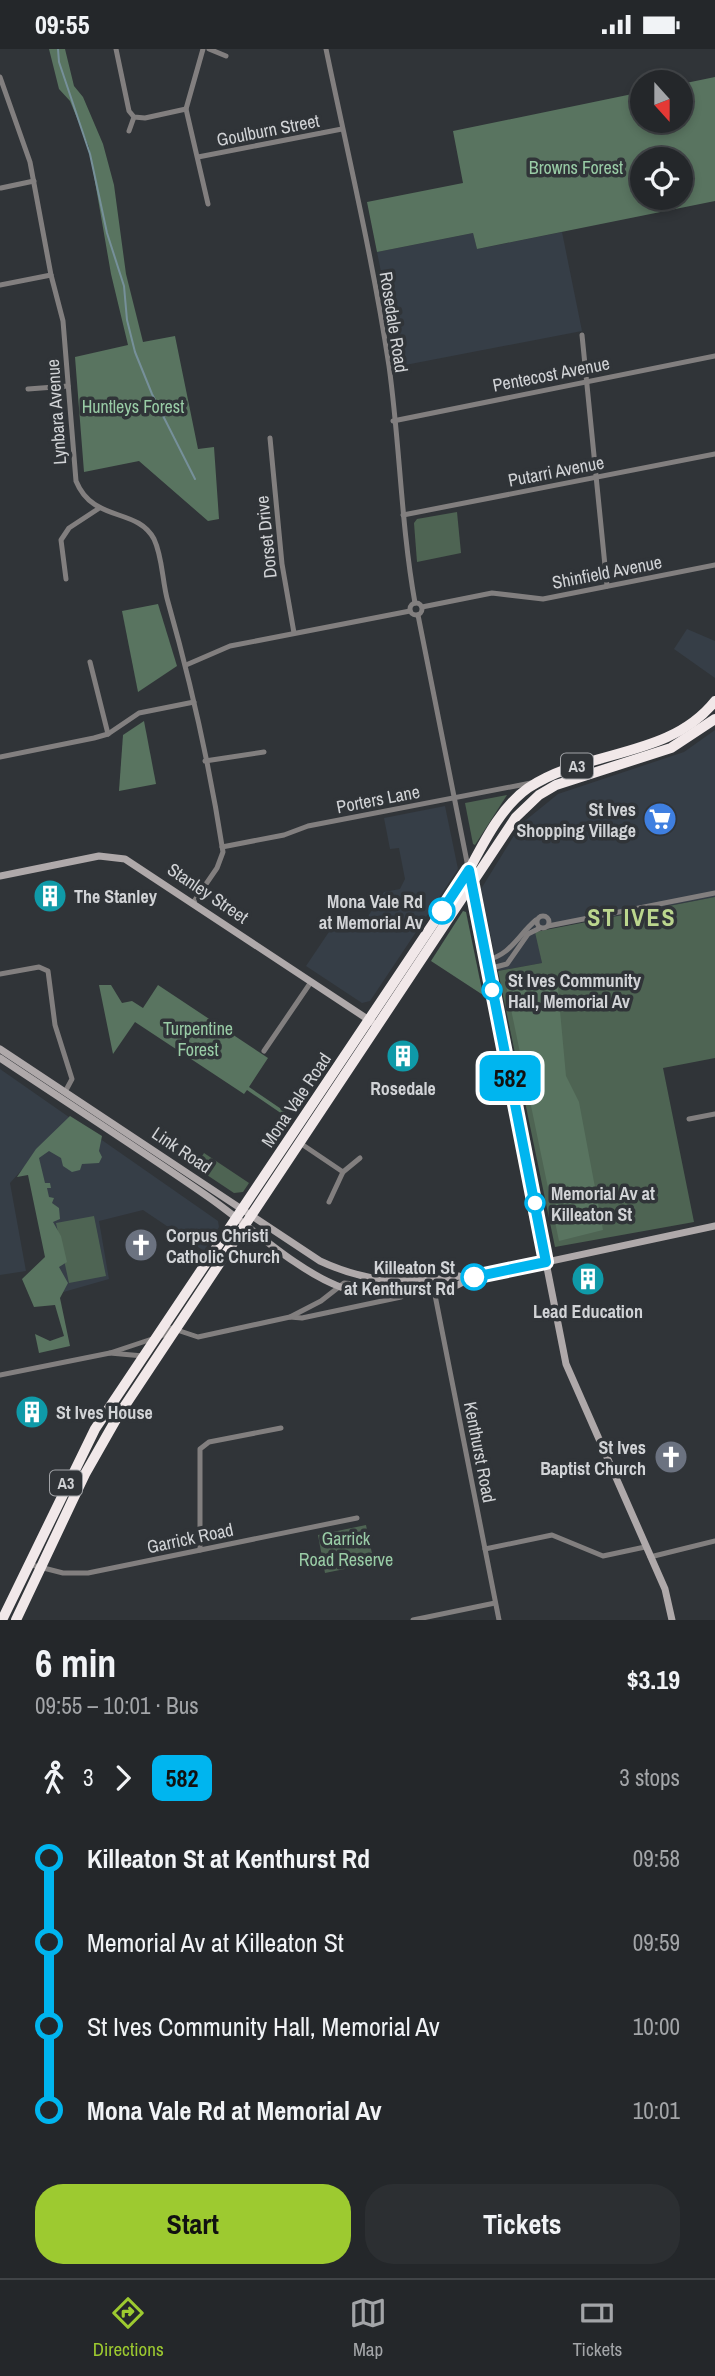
<!DOCTYPE html>
<meta charset="utf-8">
<style>
:root{--surface:#24272a;--page:#2c2f32;--text:#f1f3f6;--muted:#a3a5a8;--line:#414447;--accent:#9dca30}
body{margin:0;font-family:"Archivo Narrow",sans-serif;background:var(--page);color:var(--text);height:100vh;display:flex;flex-direction:column;font-size:26px;white-space:nowrap}
*{box-sizing:border-box;margin:0}
p{font-size:23px;color:var(--muted)}
.icon{flex:none;width:38px;height:38px;fill:none;stroke:currentColor;stroke-width:2;stroke-linecap:round;stroke-linejoin:round}
.map{position:relative;height:1571px;overflow:hidden}
.drawer{display:flex;flex-direction:column;background:var(--surface);flex:1}
.drawer>*{flex:none}
.badge{padding:0 14px;border-radius:10px;font-size:24px;line-height:46px}
.needle{width:46px;rotate:159deg}
.fabs{position:absolute;left:630px;top:21px;display:grid;gap:14px}
.fabs a{display:grid;place-items:center;width:63px;height:63px;border-radius:50%;background:var(--surface);box-shadow:0 4px 10px #0003,0 0 0 2px var(--line);font-size:35px}
.map>.badge{position:absolute;translate:-50% -50%;box-shadow:0 0 0 4px #fff}
.legs{display:flex;align-items:center;gap:10px;height:77px;padding:0 35px;font-size:23px}
.legs p{margin-inline-start:auto}
.summary{display:flex;align-items:center;justify-content:space-between;height:119px;padding:0 35px}
h1{font-size:38px;font-weight:700;line-height:52px}
.primary-button{display:flex;gap:14px;margin-top:auto;padding:14px 35px}
.primary-button a{flex:1;height:80px;border-radius:28px;background:var(--accent);color:#111;font-size:28px;font-weight:700;line-height:80px;text-align:center}
.primary-button a+a{background:var(--page);color:var(--text)}
ul{padding:0 35px;list-style:none}
li{display:flex;align-items:center;gap:24px;height:84px;font-size:26px}
li i{display:grid;place-items:center;width:10px;height:100%;margin:0 9px;background:currentColor}
li i::after{content:'';width:18px;height:18px;margin:-9px;border:5px solid;border-radius:50%;background:var(--surface)}
li p{margin-inline-start:auto}
li:first-child i{background:linear-gradient(#0000 50%,currentColor 0)}
li:last-child i{background:linear-gradient(currentColor 50%,#0000 0)}
.status{display:flex;justify-content:space-between;align-items:center;height:49px;padding:0 35px;background:var(--surface);direction:ltr}
.status svg{height:19px;fill:currentColor}
.menu{display:flex;justify-content:space-around;align-items:center;height:98px;border-top:2px solid var(--line);background:var(--surface);font-size:19px;color:var(--muted)}
.menu a{display:grid;justify-items:center;gap:4px}
.menu .active{color:var(--accent)}
.map>svg:first-child{display:block}
</style>
<div class="status"><b>09:55</b><svg viewBox="0 0 49 12"><path d="M0 12V9h3v3zM5 12V6h3v6zM10 12V3h3v9zM15 12V0h3v12zM26 1h20v11H26zM47 4h2v5h-2z"/></svg></div>
<div class="map">
<svg width="715" height="1571" viewBox="0 0 715 1571">
<rect width="100%" height="100%" fill="#303438"/>
<g fill="#363e47">
<path d="M562,183L582,282L400,317L377,203L473,184L477,200Z"/>
<path d="M687,580L715,592V629L674,600Z"/>
<path d="M715,681V848L536,882L542,914L498,922L481,840L521,775L558,745L684,703Z"/>
<path d="M445,757L458,820L370,952L362,954L306,917L339,868L359,881L384,843L400,840L405,830L399,799L390,800L384,769Z"/>
<path d="M0,1020L218,1172L219,1178L204,1202L143,1161L99,1172L109,1230L60,1244L34,1107L10,1134L26,1222L0,1226Z"/>
</g>
<g fill="#4e6453">
<path d="M457,463L461,504L417,513L414,474L417,470Z"/>
<path d="M507,746L475,796L473,795L465,754Z"/>
<path d="M715,848V1009L663,1019L694,1173L555,1198L498,922L542,914L535,883Z"/>
<path d="M204,1104L249,1134L243,1143L234,1144L195,1118Z"/>
<path d="M94,1167L106,1227L69,1234L56,1174Z"/>
<path d="M366,1476L374,1514L325,1524L318,1486Z"/>
</g>
<g fill="#597460" fill-rule="evenodd">
<path d="M49,0H65L74,37L83,48L103,95L114,136L126,225L143,293L175,287L198,400L214,398L219,470L208,472L139,412L84,423L75,308L128,296L111,225L89,98L70,52L59,40Z"/>
<path d="M715,28V152L477,200L473,184L377,203L367,153L463,134L453,82L642,43V72H681V35ZM642,110H681V149H642Z"/>
<path d="M158,555L177,617L138,643L122,562Z"/>
<path d="M144,672L156,735L119,742L123,686Z"/>
<path d="M463,862L466,863L483,946L431,912Z"/>
<path d="M557,929L566,1027L579,1053L603,1181L559,1192L506,936Z"/>
<path d="M99,936H111L122,954L132,952L143,959L158,936L268,1009L249,1038L293,1068L291,1071L247,1041L244,1045L135,973L113,1005Z"/>
<path d="M70,1067L102,1087L99,1102L102,1108L99,1114L82,1115L80,1121L72,1123L63,1117L61,1109L49,1102L39,1109L45,1134H50L51,1139H47L49,1148L54,1149L52,1154L59,1159L60,1170L53,1173L61,1187L67,1213L59,1218L68,1234L60,1249L70,1297L39,1304L35,1285L50,1292L64,1287L55,1256L34,1258L22,1230L45,1208L28,1126L17,1128L36,1100Z"/>
</g>
<g fill="none" stroke-linecap="round" stroke-linejoin="round">
<path stroke="#76909a" stroke-width="2" d="M58,0L59,13L90,105L107,184L124,237L127,271L135,303L152,345L195,430"/>
<g stroke="#827f7f" stroke-width="5">
<path d="M116,0L129,62L134,68L145,69L186,60"/>
<path d="M203,0L186,60L208,155"/>
<path d="M209,0L226,7"/>
<path d="M326,0C348,106 373,211 389,317C400,396 401,476 415,554"/>
<path d="M0,28L30,113L51,226L63,272L76,432C93,474 137,458 154,490C163,509 162,533 168,553C191,634 210,719 223,803L217,819L193,854"/>
<path d="M129,82L134,68"/>
<path d="M198,108L342,80"/>
<path d="M1,139L34,132"/>
<path d="M0,236L51,226"/>
<path d="M582,286L607,537"/>
<path d="M28,340L68,337"/>
<path d="M393,372L715,307"/>
<path d="M270,389L282,515L294,584"/>
<path d="M403,466L715,405"/>
<path d="M66,530L61,491L69,479L98,460"/>
<circle cx="416" cy="560" r="6"/>
<path d="M422,558L492,544L543,550L715,516"/>
<path d="M418,566L468,818"/>
<path d="M90,613L108,685"/>
<path d="M186,616L230,597L410,562"/>
<path d="M0,708L94,689L108,685L139,664L194,653"/>
<path d="M205,712L264,703"/>
<path d="M222,798L284,786L308,777L531,734"/>
<circle cx="543" cy="873" r="6"/>
<path d="M548,877L715,844"/>
<path d="M486,911C510,907 518,886 536,871"/>
<path d="M488,920L507,915L528,885L540,879"/>
<path d="M0,925L39,918L48,922L55,976L72,1030L65,1043"/>
<path d="M264,1002L311,933"/>
<path d="M689,1070L715,1065"/>
<path d="M300,1094L343,1123L360,1109"/>
<path d="M329,1153L343,1123"/>
<path d="M434,1241L499,1571"/>
<path d="M290,1268L302,1269L401,1248"/>
<path d="M110,1304L143,1307"/>
<path d="M0,1326L110,1304L164,1286L171,1279L198,1288L290,1268L321,1252L344,1234L399,1239L426,1234"/>
<path d="M485,1500L552,1486L603,1507L645,1498"/>
<path d="M200,1501V1400L209,1393L281,1379"/>
<path d="M650,1508L715,1492"/>
<path d="M28,1515L63,1524H88L357,1469"/>
<path d="M413,1571L495,1554"/>
</g>
<g stroke="#afa9aa" stroke-width="7">
<path d="M0,827L99,807L125,810L372,973"/>
<path d="M471,833L566,1315L665,1540L672,1571"/>
<path d="M0,1000L320,1212C367,1234 409,1236 459,1227L467,1230"/>
<path d="M0,1009C69,1055 139,1100 207,1147C249,1176 296,1222 343,1239C370,1249 446,1249 467,1230L715,1177"/>
</g>
<g stroke="#f1e8e9" stroke-width="10">
<path d="M2,1571L95,1380L469,821C484,793 501,758 528,739C586,700 669,710 715,652"/>
<path d="M16,1571L85,1425L118,1367L516,768L539,746L556,736L671,699L715,670"/>
</g>
</g>
<g fill="none" stroke-linecap="round" stroke-linejoin="round">
<defs>
<path id="line-1" d="M442,862L469,821L546,1213L474,1228"/>
</defs>
<use href="#line-1" stroke="#fff" stroke-width="16"/>
<use href="#line-1" stroke="#00b5ef" stroke-width="10"/>
</g>
<defs>
<symbol id="supermarket-disc" viewBox="-11 -11 22 22"><circle r="9.5" fill="#3f7fe0" stroke="#303438"/><path d="M-6-5.5h2.5l.6 2H6L4.5 2H-2.5L-4.4-4H-6ZM-1.5 3.2a1.3 1.3 0 1 0 .1 0ZM3 3.2a1.3 1.3 0 1 0 .1 0Z" fill="#fff"/></symbol>
<symbol id="building-disc" viewBox="-11 -11 22 22"><circle r="9.5" fill="#0f9aa8" stroke="#303438"/><path d="M-4-6H4V6H1V3H-1V6H-4ZM-2.5-4.3h1.7v1.8h-1.7ZM.8-4.3h1.7v1.8H.8ZM-2.5-1h1.7V.8h-1.7ZM.8-1h1.7V.8H.8Z" fill="#fff"/></symbol>
<symbol id="church-disc" viewBox="-11 -11 22 22"><circle r="9.5" fill="#6b7280" stroke="#303438"/><path d="M-1.2-6h2.4v3.5h3.3v2.4h-3.3V6h-2.4V-.1h-3.3v-2.4h3.3Z" fill="#fff"/></symbol>
</defs>
<g fill-rule="evenodd">
<use href="#supermarket-disc" x="641" y="751" width="38" height="38"/>
<use href="#building-disc" x="31" y="828" width="38" height="38"/>
<use href="#building-disc" x="384" y="988" width="38" height="38"/>
<use href="#church-disc" x="122" y="1177" width="38" height="38"/>
<use href="#building-disc" x="569" y="1211" width="38" height="38"/>
<use href="#building-disc" x="13" y="1344" width="38" height="38"/>
<use href="#church-disc" x="652" y="1389" width="38" height="38"/>
</g>
<g fill="#fff" stroke="#00b5ef" stroke-width="3.5">
<circle cx="442" cy="862" r="12"/>
<circle cx="492" cy="941" r="9"/>
<circle cx="535" cy="1154" r="9"/>
<circle cx="474" cy="1228" r="12"/>
</g>
<g text-anchor="middle" dominant-baseline="central" stroke-width="7" stroke-linejoin="round" paint-order="stroke">
<g fill="#303438" stroke="#a1a3a7" stroke-width="2">
<rect x="561" y="704.5" width="32" height="25" rx="5"/>
<rect x="50" y="1421.5" width="32" height="25" rx="5"/>
</g>
<g font-size="16" font-weight="bold" fill="#d1d3d6">
<text x="577" y="717">A3</text>
<text x="66" y="1434">A3</text>
</g>
<g font-size="18" fill="#d1d3d6" stroke="#303438">
<text transform="translate(268 81) rotate(-11)">Goulburn Street</text>
<text transform="translate(394 273) rotate(81)">Rosedale Road</text>
<text transform="translate(551 325) rotate(-11)">Pentecost Avenue</text>
<text transform="translate(56 363) rotate(-94)">Lynbara Avenue</text>
<text transform="translate(556 422) rotate(-11)">Putarri Avenue</text>
<text transform="translate(266 488) rotate(-96)">Dorset Drive</text>
<text transform="translate(607 523) rotate(-11)">Shinfield Avenue</text>
<text transform="translate(378 750) rotate(-11)">Porters Lane</text>
<text transform="translate(208 844) rotate(34)">Stanley Street</text>
<text transform="translate(296 1051) rotate(-56)">Mona Vale Road</text>
<text transform="translate(182 1101) rotate(34)">Link Road</text>
<text transform="translate(480 1403) rotate(79)">Kenthurst Road</text>
<text transform="translate(190 1489) rotate(-12)">Garrick Road</text>
</g>
<g font-size="18" fill="#99cca6" stroke="#303438">
<text x="576" y="118">Browns Forest</text>
<text x="133" y="357">Huntleys Forest</text>
<text x="198" y="979">Turpentine<tspan x="198" dy="21">Forest</tspan></text>
<text x="346" y="1489">Garrick<tspan x="346" dy="21">Road Reserve</tspan></text>
</g>
<g font-size="18" font-weight="bold" fill="#d1d3d6" stroke="#303438" text-anchor="start">
<text x="636" y="760" text-anchor="end">St Ives<tspan x="636" dy="21">Shopping Village</tspan></text>
<text x="74" y="847">The Stanley</text>
<text x="403" y="1039" text-anchor="middle">Rosedale</text>
<text x="166" y="1186">Corpus Christi<tspan x="166" dy="21">Catholic Church</tspan></text>
<text x="588" y="1262" text-anchor="middle">Lead Education</text>
<text x="56" y="1363">St Ives House</text>
<text x="646" y="1398" text-anchor="end">St Ives<tspan x="646" dy="21">Baptist Church</tspan></text>
</g>
<g font-size="18" font-weight="bold" fill="#d1d3d6" stroke="#303438" text-anchor="end">
<text x="423" y="852">Mona Vale Rd<tspan x="423" dy="21">at Memorial Av</tspan></text>
<text x="508" y="931" text-anchor="start">St Ives Community<tspan x="508" dy="21">Hall, Memorial Av</tspan></text>
<text x="551" y="1144" text-anchor="start">Memorial Av at<tspan x="551" dy="21">Killeaton St</tspan></text>
<text x="455" y="1218">Killeaton St<tspan x="455" dy="21">at Kenthurst Rd</tspan></text>
</g>
<g font-size="24" font-weight="bold" letter-spacing="2" fill="#bbd68e" stroke="#303438">
<text x="632" y="868">ST IVES</text>
</g>
</g>
</svg>
<div class="fabs">
<a><svg class="needle" viewBox="-14 -14 28 28"><path d="M0-13l5 13h-10z" fill="#e53935"/><path d="M0 13l5-13h-10z" fill="#a3a5a8"/></svg></a>
<a><svg class="icon" aria-label="locate" viewBox="0 0 24 24"><circle cx="12" cy="12" r="6"/><path d="M12 2v4M12 18v4M2 12h4M18 12h4"/></svg></a>
</div>
<b class="badge" style="left:510px;top:1029px;background:#00b5ef;color:#111">582</b>
</div>
<section class="drawer">
<div class="summary"><div><h1>6 min</h1><p>09:55 – 10:01 · Bus</p></div><b>$3.19</b></div>
<div class="legs"><svg class="icon" aria-label="walk" viewBox="0 0 24 24"><circle cx="13" cy="4" r="2"/><path d="M13 8l-2 6 4 7M11 14l-3 7M7 12l3-4h3l4 4"/></svg>3<svg class="icon" aria-label="forward" viewBox="0 0 24 24"><path d="M9 5l7 7-7 7"/></svg><b class="badge" style="background:#00b5ef;color:#111">582</b><p>3 stops</p></div>
<ul>
<li><i style="color:#00b5ef"></i><b>Killeaton St at Kenthurst Rd</b><p>09:58</p></li>
<li><i style="color:#00b5ef"></i><span>Memorial Av at Killeaton St</span><p>09:59</p></li>
<li><i style="color:#00b5ef"></i><span>St Ives Community Hall, Memorial Av</span><p>10:00</p></li>
<li><i style="color:#00b5ef"></i><b>Mona Vale Rd at Memorial Av</b><p>10:01</p></li>
</ul>
<div class="primary-button"><a>Start</a><a>Tickets</a></div>
</section>
<nav class="menu">
<a class="active"><svg class="icon" aria-label="directions" viewBox="0 0 24 24"><path d="M12 3l9 9-9 9-9-9zM9 14v-3h6M13 9l2 2-2 2"/></svg>Directions</a>
<a><svg class="icon" aria-label="map" viewBox="0 0 24 24"><path d="M3 6l6-2 6 2 6-2v14l-6 2-6-2-6 2zM9 4v14M15 6v14"/></svg>Map</a>
<a><svg class="icon" aria-label="tickets" viewBox="0 0 24 24"><path d="M3 7h18v10H3zM15 7v10"/></svg>Tickets</a>
</nav>
